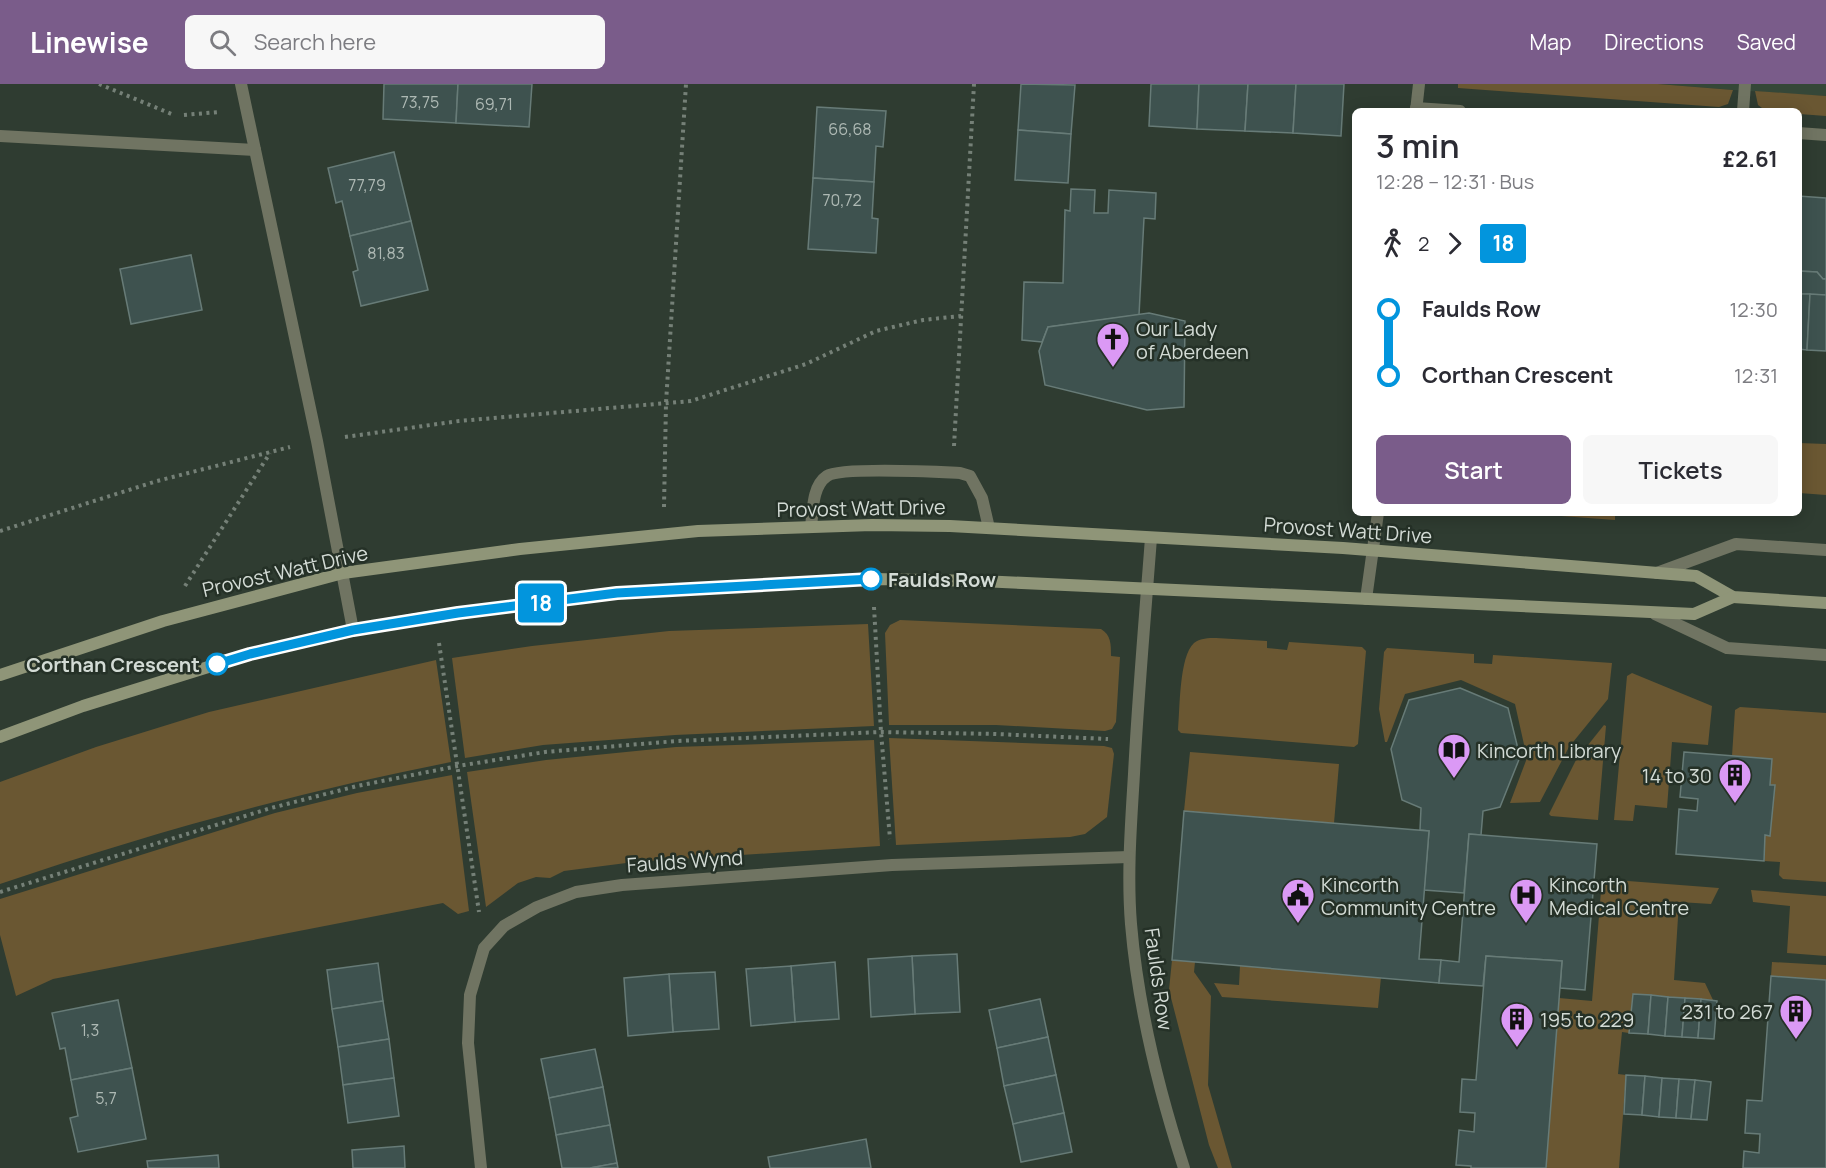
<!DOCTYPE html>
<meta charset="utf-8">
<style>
:root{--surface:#fff;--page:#f7f7f7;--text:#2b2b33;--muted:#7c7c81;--accent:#7a5c8a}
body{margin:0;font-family:Manrope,sans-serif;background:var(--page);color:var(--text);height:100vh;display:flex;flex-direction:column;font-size:22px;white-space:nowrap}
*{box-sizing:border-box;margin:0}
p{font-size:20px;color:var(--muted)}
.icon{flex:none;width:33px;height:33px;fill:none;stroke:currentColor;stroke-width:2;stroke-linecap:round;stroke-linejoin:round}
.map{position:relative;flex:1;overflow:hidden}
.drawer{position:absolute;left:1352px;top:24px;width:450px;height:408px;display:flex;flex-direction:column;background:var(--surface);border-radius:9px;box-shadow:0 3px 15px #0003}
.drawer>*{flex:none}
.badge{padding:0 12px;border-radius:4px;font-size:21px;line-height:39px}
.map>.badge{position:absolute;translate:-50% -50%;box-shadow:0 0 0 3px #fff}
.legs{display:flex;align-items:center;gap:9px;height:66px;padding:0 24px;font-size:20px}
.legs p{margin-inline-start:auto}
.overview{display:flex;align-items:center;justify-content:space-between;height:102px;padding:0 24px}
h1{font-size:33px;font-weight:600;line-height:45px}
.primary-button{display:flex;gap:12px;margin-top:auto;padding:12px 24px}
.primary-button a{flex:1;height:69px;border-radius:9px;background:var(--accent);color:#fff;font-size:24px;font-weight:600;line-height:69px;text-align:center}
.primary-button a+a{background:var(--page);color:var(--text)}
ul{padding:0 24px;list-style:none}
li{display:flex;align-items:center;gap:21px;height:66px;font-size:22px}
li i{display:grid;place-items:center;width:9px;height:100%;margin:0 8px;background:currentColor}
li i::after{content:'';width:15px;height:15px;margin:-8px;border:4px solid;border-radius:50%;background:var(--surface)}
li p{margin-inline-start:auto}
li:first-child i{background:linear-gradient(#0000 50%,currentColor 0)}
li:last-child i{background:linear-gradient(currentColor 50%,#0000 0)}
header{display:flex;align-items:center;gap:36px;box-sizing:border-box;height:84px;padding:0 30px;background:var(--accent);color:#fff}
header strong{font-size:28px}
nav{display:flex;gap:33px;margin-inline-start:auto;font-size:21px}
.search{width:420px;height:54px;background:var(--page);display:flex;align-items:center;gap:15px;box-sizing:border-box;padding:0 21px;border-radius:9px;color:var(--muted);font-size:22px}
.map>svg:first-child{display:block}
</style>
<header>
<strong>Linewise</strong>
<div class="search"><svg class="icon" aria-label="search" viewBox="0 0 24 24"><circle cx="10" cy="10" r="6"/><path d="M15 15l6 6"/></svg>Search here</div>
<nav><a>Map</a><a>Directions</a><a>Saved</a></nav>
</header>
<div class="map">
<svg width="1826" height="1084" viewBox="0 0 1826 1084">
<rect width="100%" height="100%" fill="#2f3c31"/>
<path fill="#354738" d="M1658,0H1826V12L1733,6Z"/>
<g fill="#6a5732">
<path d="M1458,0H1658L1733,6L1728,20L1719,23L1458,4Z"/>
<path d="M1755,7L1826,12V32L1799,30L1798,27H1766L1758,21Z"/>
<path d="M1799,359L1826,360V411L1799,409Z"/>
<path d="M1519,429H1615V436Z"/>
<path d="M900,536L1101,545C1111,551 1111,560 1111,572L1120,573L1116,638L1112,645L1105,647L996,641H889L885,549L890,541Z"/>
<path d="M868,540L874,642L675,651L543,661L465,674L452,574L532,562L669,547Z"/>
<path d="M1216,554L1267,557V564L1287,566L1289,558L1362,563L1366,567L1358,660L1354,663L1181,649L1178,646C1180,626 1179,572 1194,559C1201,554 1208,554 1216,554Z"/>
<path d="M1387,564L1474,570V579L1492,580L1493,571L1612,579L1608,615L1569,663L1540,718L1510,719L1527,674L1515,620L1461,596L1405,610L1387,658H1385L1379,625L1384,568Z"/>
<path d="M436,576L451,678C298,708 147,750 0,800V698L96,663L209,628Z"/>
<path d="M1632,589L1712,622L1708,661L1672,658L1667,724L1635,721L1633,737L1614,736L1627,592Z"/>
<path d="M1740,623L1826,629V798L1783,795L1779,791L1780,778L1764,777L1765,751H1770L1774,702L1770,701L1732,672L1735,626Z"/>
<path d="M1604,641L1606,642L1598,736L1551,732L1549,730L1576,676Z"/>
<path d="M889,654L1104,662L1112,664L1114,670L1107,733L1085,750L1070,753L896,761Z"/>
<path d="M874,656L880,762L634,778L564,787L550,794L536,793L518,799L486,823L467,688L546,676L676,663Z"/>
<path d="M1190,668L1339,680L1334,739L1184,727Z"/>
<path d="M452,691L469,827L458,830L443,819L53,895L16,912L0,851V815L275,729L357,709Z"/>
<path d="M1602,795L1719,804L1711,820L1679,818L1674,896L1705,899L1713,916L1633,910L1629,949L1622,948L1618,990L1626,991L1619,1084H1546L1559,914L1592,917Z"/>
<path d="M1751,806L1826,812V872L1787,869L1790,822L1753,818Z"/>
<path d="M1172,876L1195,878L1194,888L1211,912L1208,1001L1232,1084H1218L1209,1061L1169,906Z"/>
<path d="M1772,878L1826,881V896L1771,892Z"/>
<path d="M1240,882L1381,893L1378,924L1222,913L1214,899L1239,901Z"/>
</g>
<g fill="#3e524f" stroke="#677b77" stroke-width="1.5">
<path d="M384,0H458L456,39L383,35Z"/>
<path d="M458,0H532L529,43L456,39Z"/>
<path d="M1021,0L1075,1L1071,50L1018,46Z"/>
<path d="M1151,0H1199L1197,45L1149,42Z"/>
<path d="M1199,0H1248L1245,47L1197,45Z"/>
<path d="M1248,0H1296L1293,49L1245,47Z"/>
<path d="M1296,0H1344L1341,52L1293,49Z"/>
<path d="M817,23L886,27L883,63L876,62L874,98L813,94Z"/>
<path d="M1018,46L1071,50L1068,99L1015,96Z"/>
<path d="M394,68L411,137L350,152L342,117L336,119L328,84Z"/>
<path d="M813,94L874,98L872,134L878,135L876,169L808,165Z"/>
<path d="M1071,105L1095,106L1094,129H1108L1109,106L1156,109L1155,135L1144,134L1139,231L1048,243L1042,258L1022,256L1024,198L1063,199L1065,126L1070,127Z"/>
<path d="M1798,112L1826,114V195H1823L1817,188L1798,187Z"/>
<path d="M411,137L428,206L361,222L353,188L358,186L350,152Z"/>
<path d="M191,171L202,226L131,240L120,185Z"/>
<path d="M1798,187L1817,188L1823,195H1826V211L1798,210Z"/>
<path d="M1798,210H1810L1807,266L1798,265Z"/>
<path d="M1810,210L1826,211V267L1807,266Z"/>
<path d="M1149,229L1185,237L1184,323L1147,326L1045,301L1039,267L1048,243Z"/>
<path d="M1460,604L1508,624L1520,673L1500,723L1483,727L1481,751L1469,750L1464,809L1424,806L1429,747L1420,746L1421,724L1402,716L1391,665L1409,616Z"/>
<path d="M1684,668L1772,675L1770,701H1775L1770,752L1765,751L1764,777L1676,770L1679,725L1697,727L1698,715L1680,713Z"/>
<path d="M1184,727L1429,747L1419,875L1441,876L1439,899L1172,876Z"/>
<path d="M1469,750L1597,760L1585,906L1560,904L1562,877L1486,872L1483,902L1439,899L1441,876L1459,878Z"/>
<path d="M957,870L960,928L915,930L912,872Z"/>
<path d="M912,872L915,930L871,933L868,875Z"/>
<path d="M1486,872L1562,877L1546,1084H1471V1082L1456,1081L1459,1046L1474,1048L1475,1029L1460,1028L1462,995L1476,996Z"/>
<path d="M835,878L839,935L795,938L791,882Z"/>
<path d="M378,879L383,917L332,925L327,886Z"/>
<path d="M791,882L795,938L751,942L746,885Z"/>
<path d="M715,888L719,945L673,948L669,890Z"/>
<path d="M669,890L673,948L628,952L624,894Z"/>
<path d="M1771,892L1826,896V1084H1743L1744,1067L1759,1069L1760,1050L1745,1049L1747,1016L1762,1017Z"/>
<path d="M1633,910L1651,911L1648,950L1629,949Z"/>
<path d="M1651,911L1668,913L1665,952L1648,950Z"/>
<path d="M1668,913L1685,914L1682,953L1665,952Z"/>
<path d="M1685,914L1701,915L1698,954L1682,953Z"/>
<path d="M1040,915L1048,953L997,964L989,926Z"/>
<path d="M1701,915L1717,917L1714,955L1698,954Z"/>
<path d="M118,916L132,984L71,996L65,964L60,965L52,929Z"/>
<path d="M383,917L389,955L338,963L332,925Z"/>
<path d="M1048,953L1056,991L1004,1002L997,964Z"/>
<path d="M389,955L394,994L343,1001L338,963Z"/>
<path d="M595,965L603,1003L549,1014L541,975Z"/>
<path d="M132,984L146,1055L78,1068L70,1034L78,1032L71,996Z"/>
<path d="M1056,991L1064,1029L1013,1040L1004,1002Z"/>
<path d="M1626,991L1645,992L1642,1031L1624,1030Z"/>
<path d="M1645,992L1662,994L1659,1033L1642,1031Z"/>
<path d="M394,994L399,1032L348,1039L343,1001Z"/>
<path d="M1662,994L1679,995L1676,1034L1659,1033Z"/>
<path d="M1679,995L1695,996L1691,1035L1676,1034Z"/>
<path d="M1695,996L1711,998L1707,1036L1691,1035Z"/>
<path d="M603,1003L610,1041L556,1051L549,1014Z"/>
<path d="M1064,1029L1072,1068L1021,1078L1013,1040Z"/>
<path d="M610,1041L617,1079L590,1084H562L556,1051Z"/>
<path d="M866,1055L871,1084H770L768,1073Z"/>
<path d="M404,1062L405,1084H353L352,1066Z"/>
<path d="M218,1071L219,1084H148L147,1077Z"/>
<path d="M617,1079L618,1084H590Z"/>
</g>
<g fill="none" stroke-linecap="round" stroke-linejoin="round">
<g stroke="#758077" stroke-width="4" stroke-dasharray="3 4.5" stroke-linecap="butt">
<path d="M99,0L174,31"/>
<path d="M184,31L219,28"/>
<path d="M345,353L459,337L691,317L806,280L876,247L923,236L961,232"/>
<path d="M954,362L974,0"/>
<path d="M664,423L666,319L686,0"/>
<path d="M0,447L157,397L290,363"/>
<path d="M185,502L270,369"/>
<path d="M874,523L881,648L890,755"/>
<path d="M439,559L479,828"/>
<path d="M0,808L271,724L357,702L458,682L545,668L677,657L881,648L996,650L1108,655"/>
</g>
<g stroke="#707462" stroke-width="12">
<path d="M1743,27L1745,0"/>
<path d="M0,52L255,66"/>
<path d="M811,443C813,427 812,402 827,392C841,383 938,388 960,389L970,392L982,414L989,444"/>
</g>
<g stroke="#707462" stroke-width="12">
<path d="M241,0L317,357L353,546"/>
<path d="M1416,24L1460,27"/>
<path d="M1416,27L1419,0"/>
<path d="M1798,49L1826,51"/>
<path d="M1151,454C1145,533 1138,612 1134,690C1131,740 1127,790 1131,840C1138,924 1158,1004 1184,1084"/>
<path d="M1657,489L1736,460L1826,466"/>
<path d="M1366,515L1378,429"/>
<path d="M1655,530L1727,564L1826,571"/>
<path d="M481,1084L468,959L470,911L484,864L504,842L537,823L576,808L622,801L892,781L1129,773"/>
</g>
<g stroke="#8f9578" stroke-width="12">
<path d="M0,591L163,537L343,489L520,465L698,447L872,441L950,442L1343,464L1696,492L1733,513L1826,519"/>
<path d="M0,653L83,622L250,570L353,546L435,532L617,509L873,495L981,497L1694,530L1733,513"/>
</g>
</g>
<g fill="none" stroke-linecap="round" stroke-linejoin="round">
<defs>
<path id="line-1" d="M217,580L250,570L353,546L458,529L617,509L871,495"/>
</defs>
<use href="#line-1" stroke="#fff" stroke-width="14"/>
<use href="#line-1" stroke="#0295dd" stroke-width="9"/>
</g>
<defs>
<symbol id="church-pin" viewBox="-11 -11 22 30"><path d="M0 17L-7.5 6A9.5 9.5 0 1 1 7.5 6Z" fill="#db99f5" stroke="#253127"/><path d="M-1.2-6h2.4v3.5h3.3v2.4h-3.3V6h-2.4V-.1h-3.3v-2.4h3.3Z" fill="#111"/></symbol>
<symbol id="library-pin" viewBox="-11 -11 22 30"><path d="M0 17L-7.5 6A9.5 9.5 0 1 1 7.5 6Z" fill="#db99f5" stroke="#253127"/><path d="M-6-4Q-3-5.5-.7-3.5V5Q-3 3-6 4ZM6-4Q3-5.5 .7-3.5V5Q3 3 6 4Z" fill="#111"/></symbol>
<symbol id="building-pin" viewBox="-11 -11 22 30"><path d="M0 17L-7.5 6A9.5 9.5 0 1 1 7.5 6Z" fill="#db99f5" stroke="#253127"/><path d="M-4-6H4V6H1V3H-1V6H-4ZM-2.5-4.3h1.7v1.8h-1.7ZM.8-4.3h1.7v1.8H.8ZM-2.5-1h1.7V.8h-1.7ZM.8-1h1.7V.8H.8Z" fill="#111"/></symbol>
<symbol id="civic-pin" viewBox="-11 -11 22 30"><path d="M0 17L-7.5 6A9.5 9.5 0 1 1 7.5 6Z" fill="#db99f5" stroke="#253127"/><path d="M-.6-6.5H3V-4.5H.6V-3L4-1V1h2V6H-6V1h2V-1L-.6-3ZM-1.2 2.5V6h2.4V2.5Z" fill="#111"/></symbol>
<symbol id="hospital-pin" viewBox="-11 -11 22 30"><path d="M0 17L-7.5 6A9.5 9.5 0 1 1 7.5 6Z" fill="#db99f5" stroke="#253127"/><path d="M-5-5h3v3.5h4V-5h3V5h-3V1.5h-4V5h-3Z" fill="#111"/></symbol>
</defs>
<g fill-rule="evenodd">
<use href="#church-pin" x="1094" y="236" width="38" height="52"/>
<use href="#library-pin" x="1435" y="647" width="38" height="52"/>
<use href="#building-pin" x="1716" y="672" width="38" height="52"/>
<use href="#civic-pin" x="1279" y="792" width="38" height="52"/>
<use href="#hospital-pin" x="1507" y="792" width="38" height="52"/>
<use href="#building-pin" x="1777" y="908" width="38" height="52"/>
<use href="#building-pin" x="1498" y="916" width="38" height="52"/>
</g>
<g fill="#fff" stroke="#0295dd" stroke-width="3">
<circle cx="871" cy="495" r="10"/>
<circle cx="217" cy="580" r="10"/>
</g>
<g text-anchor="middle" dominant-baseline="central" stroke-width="5" stroke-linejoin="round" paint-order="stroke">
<g font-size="16" fill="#aeb9b4">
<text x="420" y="18">73,75</text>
<text x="494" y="20">69,71</text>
<text x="850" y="45">66,68</text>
<text x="367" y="101">77,79</text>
<text x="842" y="116">70,72</text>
<text x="386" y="169">81,83</text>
<text x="90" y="946">1,3</text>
<text x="106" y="1014">5,7</text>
</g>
<g font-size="20" fill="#d3dbd5" stroke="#253127" text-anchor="start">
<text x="1136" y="244">Our Lady<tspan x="1136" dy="23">of Aberdeen</tspan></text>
<text x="1477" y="666">Kincorth Library</text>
<text x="1712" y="691" text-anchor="end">14 to 30</text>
<text x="1321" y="800">Kincorth<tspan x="1321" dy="23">Community Centre</tspan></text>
<text x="1549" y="800">Kincorth<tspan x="1549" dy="23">Medical Centre</tspan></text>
<text x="1773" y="927" text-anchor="end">231 to 267</text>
<text x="1540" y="935">195 to 229</text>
</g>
<g font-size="20" fill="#d3dbd5" stroke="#253127">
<text transform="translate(861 424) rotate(-1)">Provost Watt Drive</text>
<text transform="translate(1348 446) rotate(4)">Provost Watt Drive</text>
<text transform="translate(285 487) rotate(-13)">Provost Watt Drive</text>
<text transform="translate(685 777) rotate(-4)">Faulds Wynd</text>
<text transform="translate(1159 895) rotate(82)">Faulds Row</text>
</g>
<g font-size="20" font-weight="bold" fill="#d3dbd5" stroke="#253127" text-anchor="start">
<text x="888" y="495">Faulds Row</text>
<text x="200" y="580" text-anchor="end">Corthan Crescent</text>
</g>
</g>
</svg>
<b class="badge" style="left:541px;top:519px;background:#0295dd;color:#fff">18</b>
<section class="drawer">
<div class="overview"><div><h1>3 min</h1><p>12:28 – 12:31 · Bus</p></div><b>£2.61</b></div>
<div class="legs"><svg class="icon" aria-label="walk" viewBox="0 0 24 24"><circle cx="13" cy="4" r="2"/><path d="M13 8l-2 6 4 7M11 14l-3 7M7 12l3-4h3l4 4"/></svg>2<svg class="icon" aria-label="forward" viewBox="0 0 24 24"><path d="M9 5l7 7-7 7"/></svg><b class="badge" style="background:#0295dd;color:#fff">18</b></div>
<ul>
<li><i style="color:#0295dd"></i><b>Faulds Row</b><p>12:30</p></li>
<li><i style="color:#0295dd"></i><b>Corthan Crescent</b><p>12:31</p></li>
</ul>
<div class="primary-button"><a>Start</a><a>Tickets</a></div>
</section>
</div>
